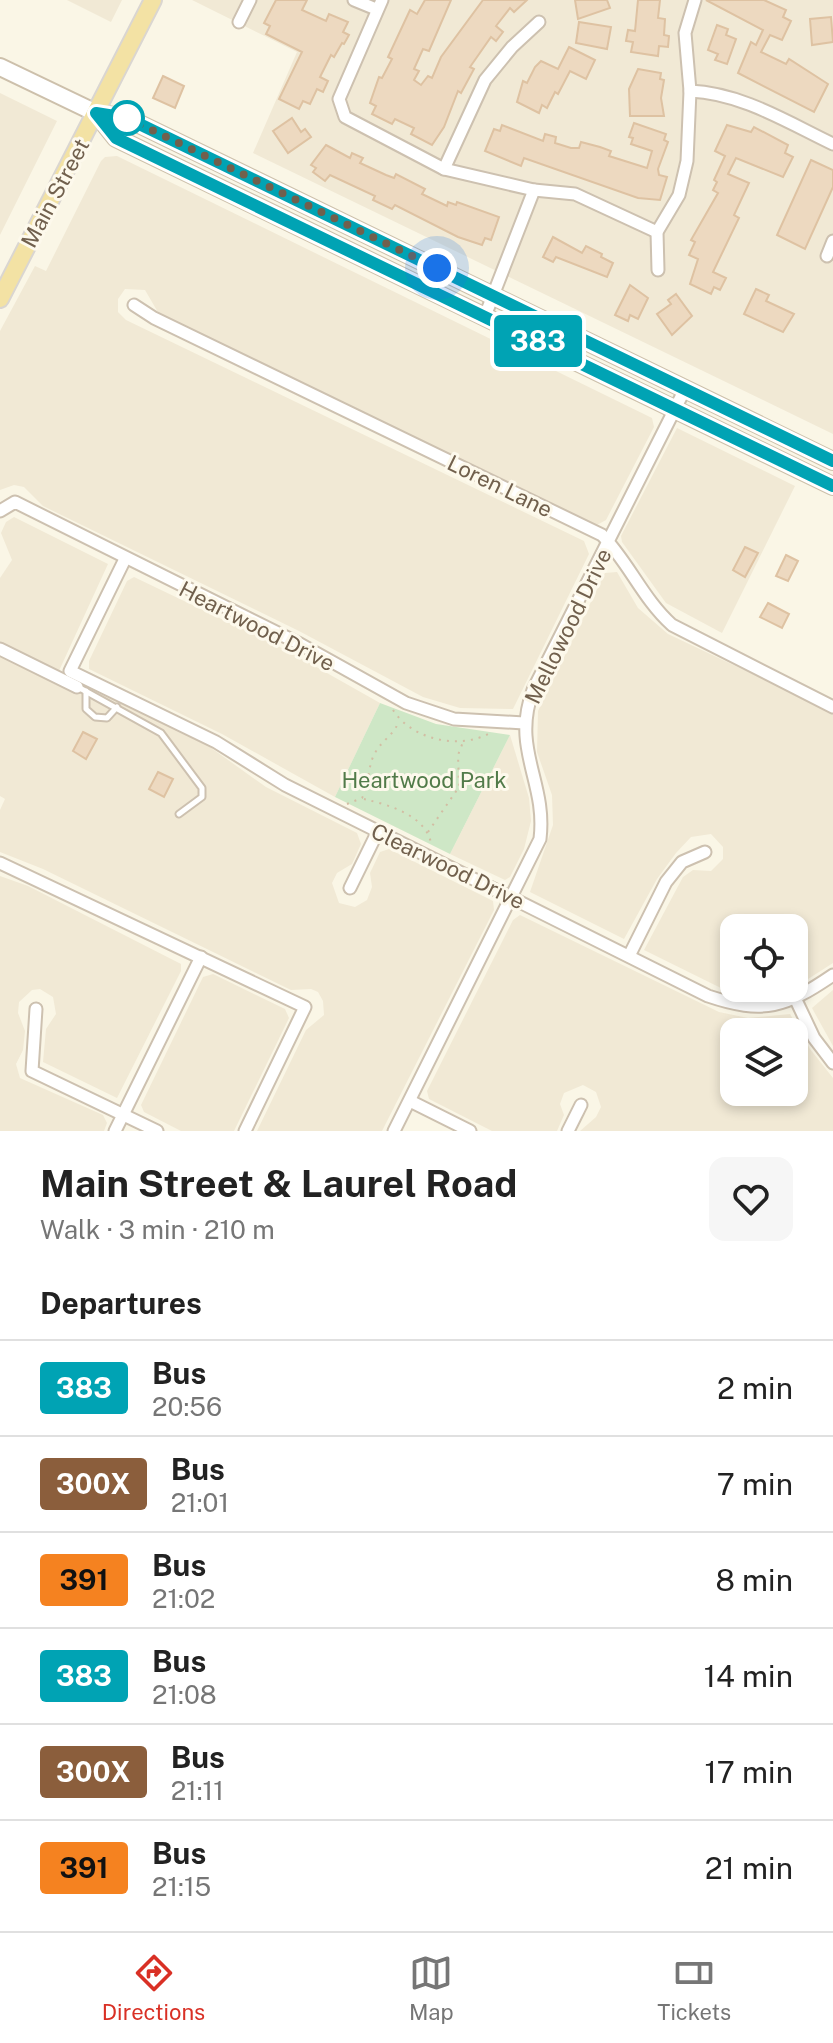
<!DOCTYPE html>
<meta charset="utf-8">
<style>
:root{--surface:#fff;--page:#f6f6f6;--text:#222;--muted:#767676;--line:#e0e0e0;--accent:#d93025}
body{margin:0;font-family:"Public Sans",sans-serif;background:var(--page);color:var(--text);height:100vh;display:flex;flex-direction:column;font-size:30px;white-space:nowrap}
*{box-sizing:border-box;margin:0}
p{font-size:26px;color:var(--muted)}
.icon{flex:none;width:44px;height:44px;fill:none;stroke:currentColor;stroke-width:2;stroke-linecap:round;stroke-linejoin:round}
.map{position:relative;height:1131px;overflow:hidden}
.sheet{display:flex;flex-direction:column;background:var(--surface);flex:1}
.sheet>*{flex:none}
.badge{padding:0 16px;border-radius:6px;font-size:28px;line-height:52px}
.fabs{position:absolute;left:720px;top:914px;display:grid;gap:16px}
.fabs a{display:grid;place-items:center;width:88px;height:88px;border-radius:16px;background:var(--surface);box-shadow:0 4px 12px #0003;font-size:40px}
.you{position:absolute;width:40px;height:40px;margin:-20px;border:6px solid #fff;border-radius:50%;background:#1a73e8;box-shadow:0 0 0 12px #1a73e833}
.map>.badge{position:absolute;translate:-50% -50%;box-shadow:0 0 0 4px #fff}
h2{padding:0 40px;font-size:30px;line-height:72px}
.round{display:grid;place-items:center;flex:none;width:84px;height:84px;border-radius:16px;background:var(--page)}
.head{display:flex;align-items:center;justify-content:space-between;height:136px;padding:0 40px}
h1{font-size:38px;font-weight:700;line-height:60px}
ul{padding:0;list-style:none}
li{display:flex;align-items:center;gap:24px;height:96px;padding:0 40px;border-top:2px solid var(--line)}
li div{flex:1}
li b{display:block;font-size:30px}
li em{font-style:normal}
li .badge{min-width:88px;font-weight:700;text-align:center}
.tabs{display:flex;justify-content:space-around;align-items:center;height:112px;border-top:2px solid var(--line);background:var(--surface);font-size:22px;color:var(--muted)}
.tabs a{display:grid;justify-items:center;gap:4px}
.tabs .active{color:var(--accent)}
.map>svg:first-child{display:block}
</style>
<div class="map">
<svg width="833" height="1131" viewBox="0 0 833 1131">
<rect width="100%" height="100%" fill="#faf6e6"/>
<g fill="#f1e9d5" fill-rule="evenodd">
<path d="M67,0H122L111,22Z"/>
<path d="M192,0H833V434L253,153L297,52Z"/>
<path d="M0,93L57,121L0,235Z"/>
<path d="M117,156L652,418L654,427L606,520L595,526L159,314L145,290L125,289L118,299V312L126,320L584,541L589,554L513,709L460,708L423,697L299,631L43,506L24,487L14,485L0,490V331L35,266L46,271L101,161L105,157Z"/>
<path d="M677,428L795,486L722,633L666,603L622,542L621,536Z"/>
<path d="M14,517L108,564L58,673L207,745L266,787L357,833L361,844L352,864L337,873L332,883L339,903L355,907L367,900L372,887L370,873L380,852L389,849L493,901L494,910L382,1131H257L306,1030L324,1015L323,1001L318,992L311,989L291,990L43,869L0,852V810L5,799L0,796V578L12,560L1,533L6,522Z"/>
<path d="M617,572L638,608L668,634L833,712V963L794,988V928H734V988H794L767,995L729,992L644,950L683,877L693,870L711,871L723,859V847L711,834L691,837L676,853L657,879L624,939L530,892L553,825L552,795L537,752L538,711L605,573Z"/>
<path d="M134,577L288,651L380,703L335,797L222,734L89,669V661L127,581Z"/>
<path d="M510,735L529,798L531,821L524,849L510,877L505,880L450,854Z"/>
<path d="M0,876L28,886L181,964V971L117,1098L43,1062L46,1029L56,1014L53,997L40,989L32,990L19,1002L18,1013L25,1031L23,1050L16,1064L20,1078L103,1115L107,1123L104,1131H0Z"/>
<path d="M520,915L719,1012L748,1018L790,1014L810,1049L833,1078V1131H580L596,1117L601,1107L596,1092L583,1085L564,1093L560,1104L564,1115L557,1131H492L429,1099L427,1091L513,920ZM734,1032H794V1092H734Z"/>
<path d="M213,974L285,1009L289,1018L234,1131H181L144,1112L141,1105L203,977Z"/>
<path d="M833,990V1046L812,1008Z"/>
</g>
<path fill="#cee7c6" d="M380,703L436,724L510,735L450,854L335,797Z"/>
<g fill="#edd9c0" stroke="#dec2a2" stroke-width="2">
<path d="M276,0H307L302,10L326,21L329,14L348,22L343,32L349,35L344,44L342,43L334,57L331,55L320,77L328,81L323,92L317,89L310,104L303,101L299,109L279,99L302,52L266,34L270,26L264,23Z"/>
<path d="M425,0H451L429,51L423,49L414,69L419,71L414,80L421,85L428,76L432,78L441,57L483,0H527L514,12L510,8L496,26L503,32L496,41L491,37L470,67L474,69L461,93L458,91L444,127L432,145L411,134L414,128L395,119L392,124L372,114L376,106L370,103L379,77L382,78L392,59L388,57L410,10L417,14Z"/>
<path d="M575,0H607L610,8L578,19Z"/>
<path d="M638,0H660L658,18L665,19L664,35L669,36L668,47L659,46L658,56L631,52L633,42L626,41L628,30L635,31Z"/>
<path d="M706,0H764L786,10L783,17L791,21L782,40L770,35L761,52L786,64L789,59L828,84L814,112L738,73L751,42L756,45L763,30Z"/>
<path d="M831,17L833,42L812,45L810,19Z"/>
<path d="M579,22L611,27L607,49L576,43Z"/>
<path d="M717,25L728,29L726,35L736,39L727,64L715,60L718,54L708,50Z"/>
<path d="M569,47L595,60L586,79L570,71L558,94L555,92L547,108L542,105L539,113L517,102L523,81L527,83L535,67L541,61L558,69Z"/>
<path d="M638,69L661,73L660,79L664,80L661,98L664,116H630L629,89Z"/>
<path d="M163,76L184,86L175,108L153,98Z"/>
<path d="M292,118L301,132L305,129L311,137L288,153L273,131Z"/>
<path d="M634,123L666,134L664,140L668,142L658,169L659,175L667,177L660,200L638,198L524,158L521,166L485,151L494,129L500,131L502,125L543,141L545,134L556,137L555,143L571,148H579L581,142L600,147L611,151L609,156L647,168L652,151L631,144L633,138L629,137Z"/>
<path d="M727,125L751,132L754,127L788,145L785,153L793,157L783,177L736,158L728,174L749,183L734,215L739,218L713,272L726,278L720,290L714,287L711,294L690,284L698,259L689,255L695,242L691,240L718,193L713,190L717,182L714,180L725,156L715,151Z"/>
<path d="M326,145L350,158L352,153L363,158L360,163L386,175L394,178L396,174L425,189L422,194L447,206L448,202L456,205L457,202L499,217L491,240L485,238L482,245L458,237L395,205L392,209L373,200L375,196L330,175L325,181L313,172L316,168L311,165Z"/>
<path d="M811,160L833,170V187L805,249L777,235Z"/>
<path d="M553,237L582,253L586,246L602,254L601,257L613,263L607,277L556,257L553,262L543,257Z"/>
<path d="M630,285L648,298L638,319L630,315L628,321L615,315Z"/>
<path d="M756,289L769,295L766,301L794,314L783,332L744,314Z"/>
<path d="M676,294L692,316L672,335L657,314L671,304L668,300Z"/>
<path d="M745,547L758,553L745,577L733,570Z"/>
<path d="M786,555L798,561L788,581L776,576Z"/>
<path d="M768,603L789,614L782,628L760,617Z"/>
<path d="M83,732L97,739L86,759L73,751Z"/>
<path d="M158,772L173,779L164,797L149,789Z"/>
</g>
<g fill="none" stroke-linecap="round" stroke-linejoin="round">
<defs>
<g id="lane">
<path d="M78,687L161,733L202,788V797L179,814"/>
<path d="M86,691V709L95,717L107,718L117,707"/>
</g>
<g id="street">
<path d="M354,0L376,9"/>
<path d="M382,0L339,99L345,117L444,169L534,190L575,194L657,232"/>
<path d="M239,22L250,0"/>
<path d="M690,91C741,93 787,122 833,144"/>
<path d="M444,169L485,80L512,47L539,22"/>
<path d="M827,256L833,241"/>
<path d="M658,270L657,232L679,195L687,161L690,91L685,33L695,0"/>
<path d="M134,305L154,318L602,535C629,563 643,599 672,625L833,707"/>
<path d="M485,316L534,190"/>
<path d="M0,511L15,502L300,644L406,703L454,719L524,723"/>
<path d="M125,559L70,671L216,742L285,785L708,996C764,1015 786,1007 833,975"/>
<path d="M0,649L77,687"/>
<path d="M0,863L305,1007L245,1131"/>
<path d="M350,888L378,831"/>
<path d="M629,956L666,882L682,862L705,852"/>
<path d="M796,1000L814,1038L833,1063"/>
<path d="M36,1009L32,1071L157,1131"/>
<path d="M410,1101L470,1131"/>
<path d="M115,1131L201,957"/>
<path d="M394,1131L540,839C547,781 511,750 533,690L685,389"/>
<path d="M568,1131L581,1105"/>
</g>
<g id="secondary">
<path d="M0,67L96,113L127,118L833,461"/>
<path d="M96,113L116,138L833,486"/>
</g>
<path id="primary" d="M0,299L153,0"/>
</defs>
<use href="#lane" stroke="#cdc1b0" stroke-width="9"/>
<use href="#street" stroke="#cdc1b0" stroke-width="15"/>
<use href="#secondary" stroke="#cdc0ab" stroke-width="20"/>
<use href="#primary" stroke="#dad6d1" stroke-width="20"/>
<g stroke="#d2bda3" stroke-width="2" stroke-dasharray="2 6" stroke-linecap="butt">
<path d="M393,710C412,740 460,750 490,733"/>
<path d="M364,799C389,805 425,815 431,843"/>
<path d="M347,804L362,798C370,784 367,767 375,753C382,740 394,735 399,721"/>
<path d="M428,832L459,787L458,755L463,742"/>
</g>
<use href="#lane" stroke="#fff" stroke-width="5"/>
<use href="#street" stroke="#fff" stroke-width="11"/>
<use href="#secondary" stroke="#fff" stroke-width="16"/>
<use href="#primary" stroke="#f3e2a4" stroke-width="16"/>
</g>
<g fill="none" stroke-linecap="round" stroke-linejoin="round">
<defs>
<path id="line" d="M833,461L127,118L96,113L116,138L833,486"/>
</defs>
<use href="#line" stroke="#fff" stroke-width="18"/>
<use href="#line" stroke="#00a3b4" stroke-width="12"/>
<path stroke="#71604d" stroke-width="8" stroke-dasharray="0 14.4" d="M127,118L437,268"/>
</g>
<circle fill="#fff" stroke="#00a3b4" stroke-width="4" cx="127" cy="118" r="16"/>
<g text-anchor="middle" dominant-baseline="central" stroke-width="6" stroke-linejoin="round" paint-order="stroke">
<g font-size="22" fill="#71604d" stroke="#fdf9ec">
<text transform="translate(55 193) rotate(-62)">Main Street</text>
<text transform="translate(500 486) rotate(26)">Loren Lane</text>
<text transform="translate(257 626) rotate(27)">Heartwood Drive</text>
<text transform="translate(568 626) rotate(-64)">Mellowood Drive</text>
<text transform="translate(448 866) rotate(26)">Clearwood Drive</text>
</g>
<g font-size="22" fill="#517b49" stroke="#fdf9ec">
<text x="424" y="780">Heartwood Park</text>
</g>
</g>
</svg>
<div class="fabs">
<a><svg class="icon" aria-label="locate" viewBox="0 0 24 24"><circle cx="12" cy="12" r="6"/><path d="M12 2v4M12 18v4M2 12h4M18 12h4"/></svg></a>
<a><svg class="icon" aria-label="layers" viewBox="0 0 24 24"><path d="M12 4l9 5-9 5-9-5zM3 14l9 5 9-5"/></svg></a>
</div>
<div class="you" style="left:437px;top:268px"></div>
<b class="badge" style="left:538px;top:341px;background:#00a3b4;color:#fff">383</b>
</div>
<section class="sheet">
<div class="head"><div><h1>Main Street &amp; Laurel Road</h1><p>Walk · 3 min · 210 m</p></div><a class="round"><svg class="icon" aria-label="heart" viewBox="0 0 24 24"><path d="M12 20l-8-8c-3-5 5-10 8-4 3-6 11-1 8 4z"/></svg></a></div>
<h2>Departures</h2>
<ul>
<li><span class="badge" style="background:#00a3b4;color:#fff">383</span><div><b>Bus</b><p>20:56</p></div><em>2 min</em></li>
<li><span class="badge" style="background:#8b5e3c;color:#fff">300X</span><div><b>Bus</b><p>21:01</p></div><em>7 min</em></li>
<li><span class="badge" style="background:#f58220;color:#111">391</span><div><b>Bus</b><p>21:02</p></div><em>8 min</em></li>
<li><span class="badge" style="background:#00a3b4;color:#fff">383</span><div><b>Bus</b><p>21:08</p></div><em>14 min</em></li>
<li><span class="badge" style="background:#8b5e3c;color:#fff">300X</span><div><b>Bus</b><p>21:11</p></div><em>17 min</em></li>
<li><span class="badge" style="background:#f58220;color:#111">391</span><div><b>Bus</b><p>21:15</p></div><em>21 min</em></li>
</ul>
</section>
<nav class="tabs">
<a class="active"><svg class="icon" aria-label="directions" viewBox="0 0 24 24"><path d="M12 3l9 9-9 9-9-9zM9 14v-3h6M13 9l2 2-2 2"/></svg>Directions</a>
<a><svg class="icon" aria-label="map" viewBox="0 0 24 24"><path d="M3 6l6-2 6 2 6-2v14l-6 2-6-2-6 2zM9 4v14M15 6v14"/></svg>Map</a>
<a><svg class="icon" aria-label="tickets" viewBox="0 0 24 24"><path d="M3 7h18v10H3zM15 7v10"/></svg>Tickets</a>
</nav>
